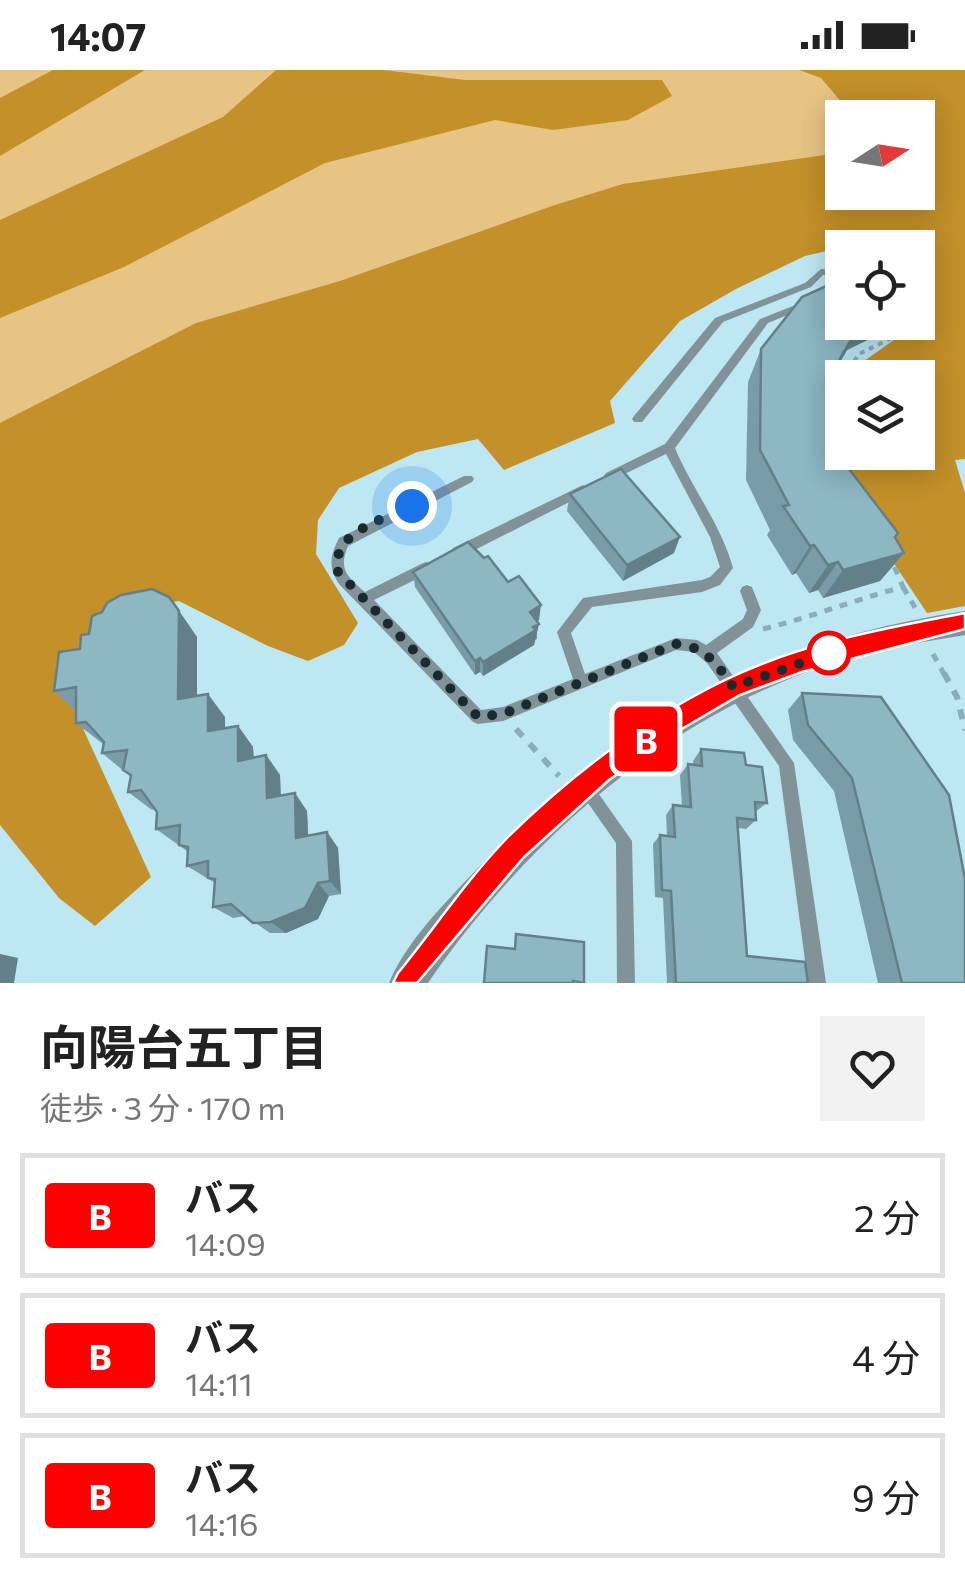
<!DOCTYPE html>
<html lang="ja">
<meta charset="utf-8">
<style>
:root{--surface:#fff;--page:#f2f2f2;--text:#222;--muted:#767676;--line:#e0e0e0}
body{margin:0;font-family:Commissioner,"Noto Sans JP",sans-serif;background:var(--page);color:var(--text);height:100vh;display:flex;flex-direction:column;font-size:38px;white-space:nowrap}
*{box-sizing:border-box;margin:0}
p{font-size:32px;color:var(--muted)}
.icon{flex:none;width:55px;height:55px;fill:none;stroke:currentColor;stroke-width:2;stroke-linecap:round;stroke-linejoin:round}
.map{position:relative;height:913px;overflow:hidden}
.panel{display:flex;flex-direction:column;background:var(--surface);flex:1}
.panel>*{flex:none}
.badge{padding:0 20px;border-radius:8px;font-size:35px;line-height:65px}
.needle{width:65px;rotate:78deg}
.tools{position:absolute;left:825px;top:30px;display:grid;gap:20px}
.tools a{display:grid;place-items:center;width:110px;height:110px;border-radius:0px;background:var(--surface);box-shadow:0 5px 25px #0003;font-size:50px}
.you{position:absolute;width:50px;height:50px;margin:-25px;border:8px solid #fff;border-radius:50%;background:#1a73e8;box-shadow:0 0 0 15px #1a73e833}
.map>.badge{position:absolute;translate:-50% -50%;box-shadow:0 0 0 5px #fff}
.round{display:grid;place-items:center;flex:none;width:105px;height:105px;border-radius:0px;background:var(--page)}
.head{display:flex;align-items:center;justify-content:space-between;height:170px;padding:0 40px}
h1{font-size:48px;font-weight:700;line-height:75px}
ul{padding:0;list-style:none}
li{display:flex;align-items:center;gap:30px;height:125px;margin:0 20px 15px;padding:0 20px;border:5px solid var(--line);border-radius:0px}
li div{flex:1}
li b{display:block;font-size:38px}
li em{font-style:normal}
li .badge{min-width:110px;font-weight:700;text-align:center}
.status{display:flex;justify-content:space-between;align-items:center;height:70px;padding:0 50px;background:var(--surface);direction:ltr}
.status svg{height:28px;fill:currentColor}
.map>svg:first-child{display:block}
</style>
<div class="status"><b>14:07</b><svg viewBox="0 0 49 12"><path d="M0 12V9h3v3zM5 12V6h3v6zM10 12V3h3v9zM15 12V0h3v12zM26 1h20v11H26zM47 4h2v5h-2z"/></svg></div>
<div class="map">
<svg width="965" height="913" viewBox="0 0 965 913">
<rect width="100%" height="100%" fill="#bce7f3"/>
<path fill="#e8c484" d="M0,0H841L900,47L842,48V122H918L965,158L770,168L343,366L0,599Z"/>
<g fill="#c39029">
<path d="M53,0H145L0,86V28Z"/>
<path d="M276,0H384L465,10H662L672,26L628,50L553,60L495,50L325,93L124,197L0,248V150L223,47Z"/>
<path d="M799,0H965V389L955,390L965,423V536L927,543L845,420L825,348L842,320V382H918V308L851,307L860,294L919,252L918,178L835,179L805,186L736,219L680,251L610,331L615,353L504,400L478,369L417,382L339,418L318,450L316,484L358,553L344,575L308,591L268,576L179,531L144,537L92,561L58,604L151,807L95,856L59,828L0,755V353L196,253L340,211L555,135L623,114L832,84L842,75V122H918V48L854,47L821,8Z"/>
</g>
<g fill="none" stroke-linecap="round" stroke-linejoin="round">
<g stroke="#8aadb7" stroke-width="4" stroke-dasharray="5 5" stroke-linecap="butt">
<path d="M843,308L859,284L916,256"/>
<path d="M830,327L842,309"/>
</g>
<g stroke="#8aadb7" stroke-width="5" stroke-dasharray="8 8" stroke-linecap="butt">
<path d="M903,517L917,541"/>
<path d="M763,559C812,547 854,530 903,517L891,489"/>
<path d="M933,584L945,606"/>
</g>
<g stroke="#8aadb7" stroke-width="6" stroke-dasharray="10 10" stroke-linecap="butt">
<path d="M944,603L957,627L965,660"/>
<path d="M516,659L559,706"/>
</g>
<g fill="#819398" fill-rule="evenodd">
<path d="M821,199L842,200V206L823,205L811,217L723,252L642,352H634L632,349L634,346L715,248L805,213Z"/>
<path d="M808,230L813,233L812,235L768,253L675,378C692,419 721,454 733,498L720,515L702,522L592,537L571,563L585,604L676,568L697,570L706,575L743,549L747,540L740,521L742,517L747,515L752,517L761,540L753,557L717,583L794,693L826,913H808L779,696L707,593L694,582L676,580L503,651L478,654L473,652L339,514C328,497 330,486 339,468L464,406H472L474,409L472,412L348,476C338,499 347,507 365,522L421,494L426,492L431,494L432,498L431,502L374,530L481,640L503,637L573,609L557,562L583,528L702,510L710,507L720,497L710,467L666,384L610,411L606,409L604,406L606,403L665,374L760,249Z"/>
<path d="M583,415L587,417L589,420L587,423L463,486L458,487L453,486L452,482L453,478Z"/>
<path d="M586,710L591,713L632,771L635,913H617L616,773L581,723L578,718L581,713Z"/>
</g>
<path fill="#819398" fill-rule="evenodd" d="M965,541V565C917,573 870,580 824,596C662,651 524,773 428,913H389C407,870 446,832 477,799C618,649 762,572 965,541Z"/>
</g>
<g fill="#799da8">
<path d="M842,252H904L847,280L829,311L843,391L895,467L904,483L880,511L823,528L818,520L809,523L796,503L792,505L767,465L770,460L746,410L748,312L761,279Z"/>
<path d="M570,424L674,483L623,511L567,441Z"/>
<path d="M413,502L539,550L537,551V569L535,570L534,575L483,606L480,602L475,605L415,517Z"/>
<path d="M179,541L197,567V626L225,647V658L238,656L253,677L254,688L266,685L280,705L281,726L307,741L308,766L327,762L338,778L341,824L329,826L318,849L286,863H270L245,846L233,848L213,837L215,813L187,796V781L156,759L157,742L155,739L152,740L128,722L131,707L102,683L103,674L76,653V641L54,621L102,542Z"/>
<path d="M802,623L881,627L965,913H878L834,721L793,670L788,640Z"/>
<path d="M701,679L746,695L767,733L755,742L756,750L746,759L738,758L747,886L808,913H667L663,828L655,827L653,774L660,765L667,766L666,745L673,735L682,736L680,705L688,694L693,695V691Z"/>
</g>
<g fill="#638088">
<path d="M861,252H904L847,280L812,340L829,308Z"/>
<path d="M680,467L674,483L623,511L627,495Z"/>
<path d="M814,475L796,503L792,505L810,476Z"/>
<path d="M904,483L880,511L823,528L843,500Z"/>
<path d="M838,492L818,520L809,523L828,495Z"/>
<path d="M541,535L539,550L528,557L530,542Z"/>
<path d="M179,541L197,567V651L178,629Z"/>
<path d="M539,554L534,575L483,606V592Z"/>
<path d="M480,588V602L475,605V591Z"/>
<path d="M208,624L225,647V682L208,661Z"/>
<path d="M238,656L253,677L254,710L238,691Z"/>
<path d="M266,685L280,705L281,746L267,728Z"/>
<path d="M295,723L307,741L309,783L296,768Z"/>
<path d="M327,762L338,778L341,824L330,811Z"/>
<path d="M318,813L329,826L318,849L286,863L271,852Z"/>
<path d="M0,884L18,888L14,913H0Z"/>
</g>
<g fill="#8db7c3" stroke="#638088" stroke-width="2.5">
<path d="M842,209V252H861L829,308L843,391L898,463L895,467L904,483L843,500L838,492L828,495L814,475L810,476L783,436L789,435L760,380L761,279L802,227Z"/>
<path d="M621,399L680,467L627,495L570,424Z"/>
<path d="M468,472L484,488L488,486L508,512L519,506L541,535L530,542L539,554L533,557L536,560L483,592L480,588L475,591L413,502Z"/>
<path d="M152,519L169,527L179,541L178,629L208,624V661L238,656V691L266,685L267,728L295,723L296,768L327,762L330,811L318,813L305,838L271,852L253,853L231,834L213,837L215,809L208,808V791L187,796L188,777L179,775L180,755L156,759L157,742L141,720L128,722L131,705L123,700L127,680L102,683L104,672L86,652L76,653V617L54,621L59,582L80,579L81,565L89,564L92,546L102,542L107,533L121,525Z"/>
<path d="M802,623L881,627L949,725L965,809V913H902L852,708L808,655Z"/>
<path d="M701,679L744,683L746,695L762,697L767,733L755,732L756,750L737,748L747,886L805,892L808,913H676L671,821L662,820L660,765L675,767L673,735L691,737L688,694L702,696Z"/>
<path d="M516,864L584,872V913L573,911V913H484L487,876L515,879Z"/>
</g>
<path fill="#f00" stroke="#fff" stroke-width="2.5" d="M965,543V559L802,602L740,625L680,660L609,710L524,787L417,913H393L398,903C434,859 468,808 508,767C571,705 644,650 723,611C797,574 885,558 965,543Z"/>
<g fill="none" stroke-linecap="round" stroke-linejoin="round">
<path stroke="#1a2b30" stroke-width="10" stroke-dasharray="0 18" d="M412,436C383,450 330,462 338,502L478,647L503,644L676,574C706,577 716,593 733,617L829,583"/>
</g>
<circle fill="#fff" stroke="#f00" stroke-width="5" cx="829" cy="583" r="20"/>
</svg>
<div class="tools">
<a><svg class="needle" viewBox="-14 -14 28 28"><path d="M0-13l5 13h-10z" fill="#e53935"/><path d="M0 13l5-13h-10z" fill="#767676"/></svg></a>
<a><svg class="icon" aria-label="locate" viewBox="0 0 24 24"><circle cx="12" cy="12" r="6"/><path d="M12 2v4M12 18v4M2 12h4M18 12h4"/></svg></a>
<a><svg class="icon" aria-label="layers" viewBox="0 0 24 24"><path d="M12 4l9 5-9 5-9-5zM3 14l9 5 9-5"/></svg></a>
</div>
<div class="you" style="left:412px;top:436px"></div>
<b class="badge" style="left:646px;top:669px;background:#f00;color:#fff">B</b>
</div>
<section class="panel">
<div class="head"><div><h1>向陽台五丁目</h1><p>徒歩 · 3 分 · 170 m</p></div><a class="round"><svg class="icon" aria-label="heart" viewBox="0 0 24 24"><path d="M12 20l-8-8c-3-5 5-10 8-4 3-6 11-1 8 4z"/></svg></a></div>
<ul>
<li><span class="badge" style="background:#f00;color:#fff">B</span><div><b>バス</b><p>14:09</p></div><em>2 分</em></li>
<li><span class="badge" style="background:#f00;color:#fff">B</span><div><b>バス</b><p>14:11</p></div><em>4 分</em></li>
<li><span class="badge" style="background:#f00;color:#fff">B</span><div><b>バス</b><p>14:16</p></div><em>9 分</em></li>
</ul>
</section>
